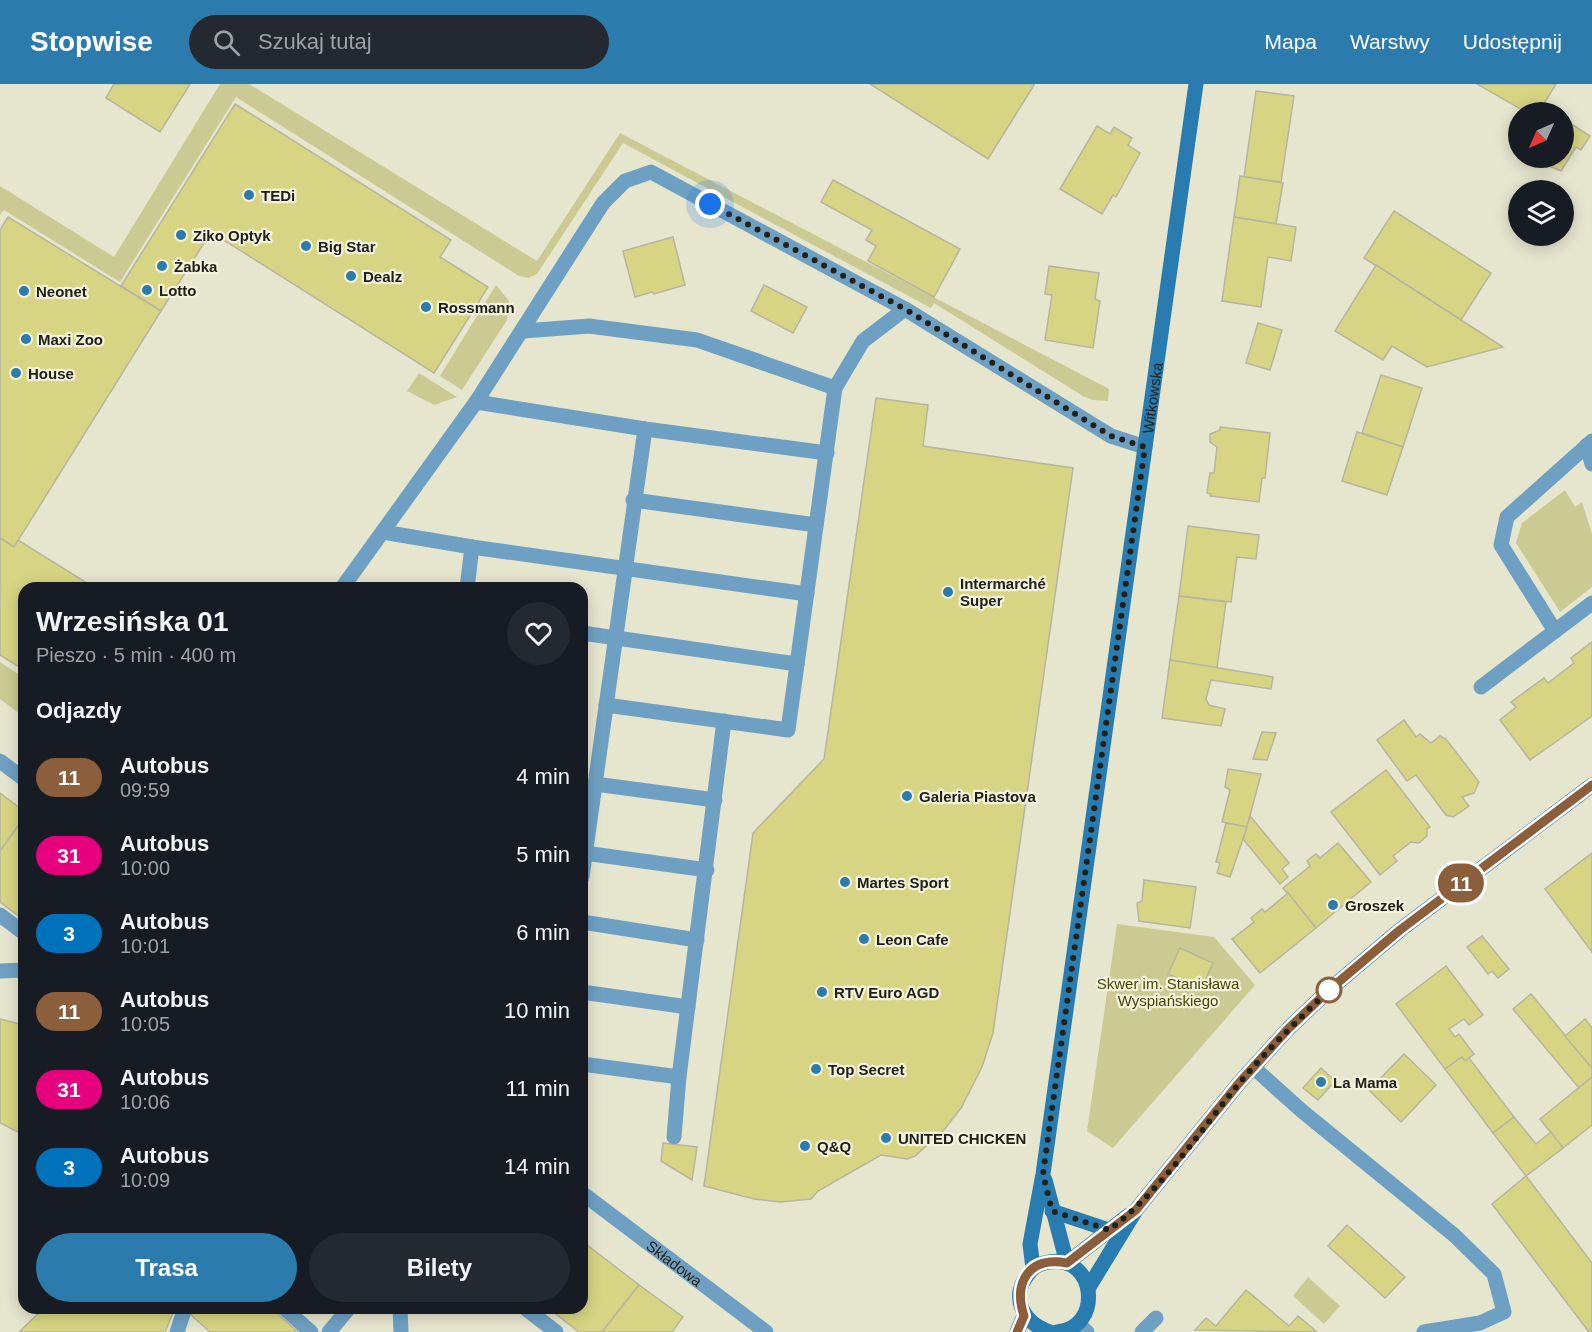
<!DOCTYPE html>
<html lang="pl">
<meta charset="utf-8">
<style>
:root{--surface:#171b24;--page:#242831;--text:#f1f3f6;--muted:#9ea1a6;--accent:#2b7bac}
body{margin:0;font-family:Helvetica,sans-serif;background:var(--page);color:var(--text);height:100vh;display:flex;flex-direction:column;font-size:22px;white-space:nowrap}
*{box-sizing:border-box;margin:0}
p{font-size:20px;color:var(--muted)}
.icon{flex:none;width:33px;height:33px;fill:none;stroke:currentColor;stroke-width:2;stroke-linecap:round;stroke-linejoin:round}
.map{position:relative;flex:1;overflow:hidden}
.panel{position:absolute;left:18px;top:498px;width:570px;height:732px;display:flex;flex-direction:column;background:var(--surface);border-radius:18px;box-shadow:0 3px 15px #0003}
.panel>*{flex:none}
.badge{padding:0 12px;border-radius:20px;font-size:21px;line-height:39px}
.needle{width:39px;rotate:225deg}
.fabs{position:absolute;left:1508px;top:18px;display:grid;gap:12px}
.fabs a{display:grid;place-items:center;width:66px;height:66px;border-radius:50%;background:var(--surface);box-shadow:0 3px 15px #0003;font-size:30px}
.you{position:absolute;width:30px;height:30px;margin:-15px;border:4px solid #fff;border-radius:50%;background:#1a73e8;box-shadow:0 0 0 9px #1a73e833}
.map>.badge{position:absolute;translate:-50% -50%;box-shadow:0 0 0 3px #fff}
h2{padding:0 18px;font-size:22px;line-height:54px}
.round{display:grid;place-items:center;flex:none;width:63px;height:63px;border-radius:32px;background:var(--page)}
.summary{display:flex;align-items:center;justify-content:space-between;height:102px;padding:0 18px}
h1{font-size:28px;font-weight:700;line-height:45px}
.primary-button{display:flex;gap:12px;margin-top:auto;padding:12px 18px}
.primary-button a{flex:1;height:69px;border-radius:36px;background:var(--accent);color:#fff;font-size:24px;font-weight:700;line-height:69px;text-align:center}
.primary-button a+a{background:var(--page);color:var(--text)}
ul{padding:0;list-style:none}
li{display:flex;align-items:center;gap:18px;height:78px;padding:0 18px}
li div{flex:1}
li b{display:block;font-size:22px}
li em{font-style:normal}
li .badge{min-width:66px;font-weight:700;text-align:center}
header{display:flex;align-items:center;gap:36px;box-sizing:border-box;height:84px;padding:0 30px;background:var(--accent);color:#fff}
header strong{font-size:28px}
nav{display:flex;gap:33px;margin-inline-start:auto;font-size:21px}
.search{width:420px;height:54px;background:var(--page);display:flex;align-items:center;gap:15px;box-sizing:border-box;padding:0 21px;border-radius:33px;color:var(--muted);font-size:22px}
.map>svg:first-child{display:block}
</style>
<header>
<strong>Stopwise</strong>
<div class="search"><svg class="icon" aria-label="search" viewBox="0 0 24 24"><circle cx="10" cy="10" r="6"/><path d="M15 15l6 6"/></svg>Szukaj tutaj</div>
<nav><a>Mapa</a><a>Warstwy</a><a>Udostępnij</a></nav>
</header>
<div class="map">
<svg width="1592" height="1248" viewBox="0 0 1592 1248">
<rect width="100%" height="100%" fill="#e6e6cf"/>
<g fill="#caca92">
<path d="M220,0H249L537,177L620,49L1109,305L1108,317L1093,316L1083,312L934,219L931,224L623,59L537,190L528,194L519,192L236,13L120,198L4,126L0,131V102L114,173Z"/>
<path d="M496,201L509,217L507,236L462,306L440,292Z"/>
<path d="M419,289L457,313L434,321L407,307Z"/>
<path d="M1565,406L1575,423L1582,418L1592,450V503L1560,528L1516,459L1522,439Z"/>
<path d="M0,578L24,594V633L0,615Z"/>
<path d="M1117,840L1214,853L1255,901L1113,1064L1087,1047Z"/>
<path d="M1308,1193L1340,1222L1324,1240L1293,1212Z"/>
</g>
<g fill="#d7d583" stroke="#b6b6a0" stroke-width="1.5">
<path d="M114,0H190L160,48L106,14Z"/>
<path d="M870,0H1033L1034,1L988,75Z"/>
<path d="M1477,0H1556L1539,28H1526Z"/>
<path d="M1256,7L1294,12L1281,98L1244,93Z"/>
<path d="M235,20L451,156L440,173L488,203L434,289L211,148L161,227L121,202Z"/>
<path d="M1565,36L1590,52L1581,66L1576,63L1561,87L1537,77L1540,74H1563Z"/>
<path d="M1097,42L1110,50L1114,43L1132,54L1128,61L1140,69L1116,113L1113,111L1102,130L1060,105Z"/>
<path d="M1240,92L1283,99L1276,140L1234,133Z"/>
<path d="M833,96L960,165L934,213L868,177L876,162L866,156L872,146L821,118Z"/>
<path d="M1394,127L1491,189L1461,236L1364,174Z"/>
<path d="M8,133L161,227L14,463L0,454V146Z"/>
<path d="M1234,133L1296,143L1291,177L1268,173L1261,223L1222,217Z"/>
<path d="M673,153L685,201L654,210L652,208L635,213L623,167Z"/>
<path d="M1376,181L1461,236L1503,263L1427,283L1392,262L1383,276L1335,247Z"/>
<path d="M1049,182L1099,189L1095,215L1100,217L1093,264L1045,256L1052,211L1045,210Z"/>
<path d="M764,201L807,223L793,249L751,227Z"/>
<path d="M1258,239L1282,246L1270,286L1246,279Z"/>
<path d="M1381,291L1422,304L1403,363L1362,349Z"/>
<path d="M876,314L928,321L923,362L1073,384L993,949L982,983L961,1024L944,1046L915,1072L907,1075L881,1071L818,1107L811,1115L781,1118L754,1115L704,1102L753,749L824,675Z"/>
<path d="M1220,343L1270,349L1265,394H1262L1259,418L1210,412L1211,410L1207,409L1210,389H1214L1217,363L1210,358V350L1220,346Z"/>
<path d="M1357,348L1403,363L1387,411L1342,397Z"/>
<path d="M1188,442L1259,451L1256,475L1237,473L1231,518L1179,512Z"/>
<path d="M0,454L14,463L18,456L95,504H24V586L0,571Z"/>
<path d="M1179,512L1226,518L1217,584L1170,576Z"/>
<path d="M1592,558V632L1530,676L1500,636L1516,623L1511,618L1544,594L1548,599L1574,579L1571,574Z"/>
<path d="M1170,576L1273,593L1271,605L1211,596L1206,615L1209,621L1225,625L1221,642L1162,634Z"/>
<path d="M1404,636L1416,653L1420,650L1431,659L1440,652L1446,655L1479,698L1474,709L1462,713L1469,722L1453,733L1446,731L1416,691L1407,697L1377,656Z"/>
<path d="M1262,648L1276,649L1267,676L1253,675Z"/>
<path d="M1228,685L1261,690L1247,743L1222,738L1230,706L1225,703Z"/>
<path d="M1386,686L1430,743L1427,745V752L1419,759L1411,758L1393,772L1397,777L1380,791L1331,728Z"/>
<path d="M0,709L24,727V734L0,767Z"/>
<path d="M1250,732L1289,779L1282,785L1288,793L1280,800L1243,755Z"/>
<path d="M24,734V836L0,818V767Z"/>
<path d="M1226,739L1247,743L1230,793L1217,789L1220,779L1216,778Z"/>
<path d="M1338,759L1371,798L1316,844L1283,804L1310,782L1307,777L1316,770L1320,774Z"/>
<path d="M1592,769V868L1545,805Z"/>
<path d="M1144,796L1196,803L1190,844L1139,837L1137,819L1142,817Z"/>
<path d="M1288,809L1316,844L1260,889L1232,855L1254,838L1251,834L1262,825L1265,828Z"/>
<path d="M1482,852L1509,885L1498,894L1492,887L1488,890L1467,863Z"/>
<path d="M1180,864L1213,879L1201,905L1168,890Z"/>
<path d="M1446,882L1483,931L1469,941L1464,935L1449,945L1455,953L1459,950L1474,970L1465,977L1462,973L1445,985L1396,920Z"/>
<path d="M1531,910L1592,984V993L1579,1004L1513,925Z"/>
<path d="M0,935L24,941V1051L0,1039Z"/>
<path d="M1585,935L1592,944V984L1565,952Z"/>
<path d="M1404,970L1436,1001L1401,1038L1369,1006Z"/>
<path d="M1462,973L1465,977L1469,974L1514,1033L1493,1049L1445,985Z"/>
<path d="M1321,984L1335,997L1318,1016L1303,1004Z"/>
<path d="M1592,993V1041L1563,1064L1540,1035Z"/>
<path d="M1514,1033L1536,1060L1551,1048L1563,1064L1526,1092L1493,1049Z"/>
<path d="M663,1059L697,1063L692,1096L661,1077Z"/>
<path d="M1526,1092L1592,1179V1248H1589L1492,1120Z"/>
<path d="M1347,1141L1405,1193L1385,1214L1328,1162Z"/>
<path d="M582,1157L639,1201L602,1248H579L548,1224H582Z"/>
<path d="M639,1201L683,1233L672,1248H602Z"/>
<path d="M1246,1206L1289,1242L1298,1232L1317,1248L1195,1246L1206,1234L1216,1242Z"/>
<path d="M44,1224H175L165,1248H19Z"/>
<path d="M197,1224H271L298,1248H210L191,1231Z"/>
</g>
<g fill="none" stroke-linecap="round" stroke-linejoin="round">
<g stroke="#6ea0c3" stroke-width="15">
<path d="M524,247L589,242L697,256L835,304"/>
<path d="M476,318L645,345L827,369"/>
<path d="M633,416L816,441"/>
<path d="M383,448L472,463L467,504"/>
<path d="M472,463L807,510"/>
<path d="M342,504L476,318L603,119L625,97L651,88L905,225L1111,352L1145,363"/>
<path d="M582,549L797,580"/>
<path d="M606,621L788,646L835,304L863,257L905,225"/>
<path d="M595,700L715,716"/>
<path d="M585,769L707,786"/>
<path d="M582,793L645,345"/>
<path d="M0,831L24,849"/>
<path d="M582,838L697,856"/>
<path d="M0,887L24,886"/>
<path d="M582,908L688,923"/>
<path d="M582,980L679,993"/>
<path d="M1254,984L1302,1027L1454,1151L1494,1190L1504,1228L1480,1239L1424,1248"/>
<path d="M674,1053L679,993L724,637"/>
<path d="M284,1224L311,1248"/>
<path d="M400,1224L401,1248"/>
<path d="M525,1224L556,1248"/>
<path d="M1078,1240L1087,1248"/>
<path d="M177,1248L185,1224"/>
<path d="M329,1248L349,1224"/>
<path d="M1142,1248L1156,1234"/>
</g>
<g stroke="#6ea0c3" stroke-width="15">
<path d="M1592,357L1507,433L1501,461L1555,547L1592,519"/>
<path d="M1587,361L1592,380"/>
<path d="M1481,603L1555,547"/>
<path d="M0,677L24,695"/>
<path id="s1" d="M582,1109L766,1248"/>
</g>
<g stroke="#287cb0" stroke-width="15">
<path d="M1045,1096L1067,1179"/>
<path d="M1052,1127L1109,1146"/>
<path d="M1067,1179L1129,1131"/>
<path id="s2" d="M1033,1184L1030,1160L1043,1090L1196,0"/>
<path d="M1089,1203L1136,1126L1239,999L1288,945L1329,906L1400,846L1592,701"/>
<path d="M1017,1248L1024,1232"/>
<path d="M1050,1248C1023,1239 1009,1213 1029,1189C1034,1182 1041,1179 1049,1178C1096,1170 1104,1244 1057,1248"/>
</g>
</g>
<g fill="none" stroke-linecap="round" stroke-linejoin="round">
<defs>
<path id="line" d="M1017,1248L1024,1232C1013,1198 1029,1172 1067,1179L1136,1126L1239,999L1288,945L1329,906L1400,846L1592,701"/>
</defs>
<use href="#line" stroke="#fff" stroke-width="14"/>
<use href="#line" stroke="#8b5e3c" stroke-width="9"/>
<path stroke="#212119" stroke-width="6" stroke-dasharray="0 10.8" d="M710,120L905,225L1111,352L1145,363L1046,1068L1043,1090L1052,1127L1109,1146C1160,1108 1197,1051 1237,1002C1265,968 1297,937 1329,906"/>
</g>
<g fill="#2b7bac" stroke="#f3f3dd" stroke-width="2">
<circle cx="249" cy="111" r="6"/>
<circle cx="181" cy="151" r="6"/>
<circle cx="306" cy="162" r="6"/>
<circle cx="162" cy="182" r="6"/>
<circle cx="351" cy="192" r="6"/>
<circle cx="147" cy="206" r="6"/>
<circle cx="24" cy="207" r="6"/>
<circle cx="426" cy="223" r="6"/>
<circle cx="26" cy="255" r="6"/>
<circle cx="16" cy="289" r="6"/>
<circle cx="948" cy="508" r="6"/>
<circle cx="907" cy="712" r="6"/>
<circle cx="845" cy="798" r="6"/>
<circle cx="1333" cy="821" r="6"/>
<circle cx="864" cy="855" r="6"/>
<circle cx="822" cy="908" r="6"/>
<circle cx="816" cy="985" r="6"/>
<circle cx="1321" cy="998" r="6"/>
<circle cx="886" cy="1054" r="6"/>
<circle cx="805" cy="1062" r="6"/>
</g>
<circle fill="#fff" stroke="#8b5e3c" stroke-width="3" cx="1329" cy="906" r="12"/>
<g text-anchor="middle" dominant-baseline="central" stroke-width="4.5" stroke-linejoin="round" paint-order="stroke">
<g font-size="15" font-weight="bold" fill="#212119" stroke="#f3f3dd" text-anchor="start">
<text x="261" y="111">TEDi</text>
<text x="193" y="151">Ziko Optyk</text>
<text x="318" y="162">Big Star</text>
<text x="174" y="182">Żabka</text>
<text x="363" y="192">Dealz</text>
<text x="159" y="206">Lotto</text>
<text x="36" y="207">Neonet</text>
<text x="438" y="223">Rossmann</text>
<text x="38" y="255">Maxi Zoo</text>
<text x="28" y="289">House</text>
<text x="960" y="499">Intermarché<tspan x="960" dy="17">Super</tspan></text>
<text x="919" y="712">Galeria Piastova</text>
<text x="857" y="798">Martes Sport</text>
<text x="1345" y="821">Groszek</text>
<text x="876" y="855">Leon Cafe</text>
<text x="834" y="908">RTV Euro AGD</text>
<text x="828" y="985">Top Secret</text>
<text x="1333" y="998">La Mama</text>
<text x="898" y="1054">UNITED CHICKEN</text>
<text x="817" y="1062">Q&amp;Q</text>
</g>
<g font-size="15" fill="#212119" stroke="#f3f3dd">
<text stroke="none"><textPath href="#s2" startOffset="879">Witkowska</textPath></text>
<text stroke="none"><textPath href="#s1" startOffset="116">Składowa</textPath></text>
</g>
<g font-size="15" fill="#484602" stroke="#f3f3dd">
<text x="1168" y="899">Skwer im. Stanisława<tspan x="1168" dy="17">Wyspiańskiego</tspan></text>
</g>
</g>
</svg>
<div class="fabs">
<a><svg class="needle" viewBox="-14 -14 28 28"><path d="M0-13l5 13h-10z" fill="#e53935"/><path d="M0 13l5-13h-10z" fill="#9ea1a6"/></svg></a>
<a><svg class="icon" aria-label="layers" viewBox="0 0 24 24"><path d="M12 4l9 5-9 5-9-5zM3 14l9 5 9-5"/></svg></a>
</div>
<div class="you" style="left:710px;top:120px"></div>
<b class="badge" style="left:1461px;top:799px;background:#8b5e3c;color:#fff">11</b>
<section class="panel">
<div class="summary"><div><h1>Wrzesińska 01</h1><p>Pieszo · 5 min · 400 m</p></div><a class="round"><svg class="icon" aria-label="heart" viewBox="0 0 24 24"><path d="M12 20l-8-8c-3-5 5-10 8-4 3-6 11-1 8 4z"/></svg></a></div>
<h2>Odjazdy</h2>
<ul>
<li><span class="badge" style="background:#8b5e3c;color:#fff">11</span><div><b>Autobus</b><p>09:59</p></div><em>4 min</em></li>
<li><span class="badge" style="background:#e6007e;color:#fff">31</span><div><b>Autobus</b><p>10:00</p></div><em>5 min</em></li>
<li><span class="badge" style="background:#0072bc;color:#fff">3</span><div><b>Autobus</b><p>10:01</p></div><em>6 min</em></li>
<li><span class="badge" style="background:#8b5e3c;color:#fff">11</span><div><b>Autobus</b><p>10:05</p></div><em>10 min</em></li>
<li><span class="badge" style="background:#e6007e;color:#fff">31</span><div><b>Autobus</b><p>10:06</p></div><em>11 min</em></li>
<li><span class="badge" style="background:#0072bc;color:#fff">3</span><div><b>Autobus</b><p>10:09</p></div><em>14 min</em></li>
</ul>
<div class="primary-button"><a>Trasa</a><a>Bilety</a></div>
</section>
</div>
